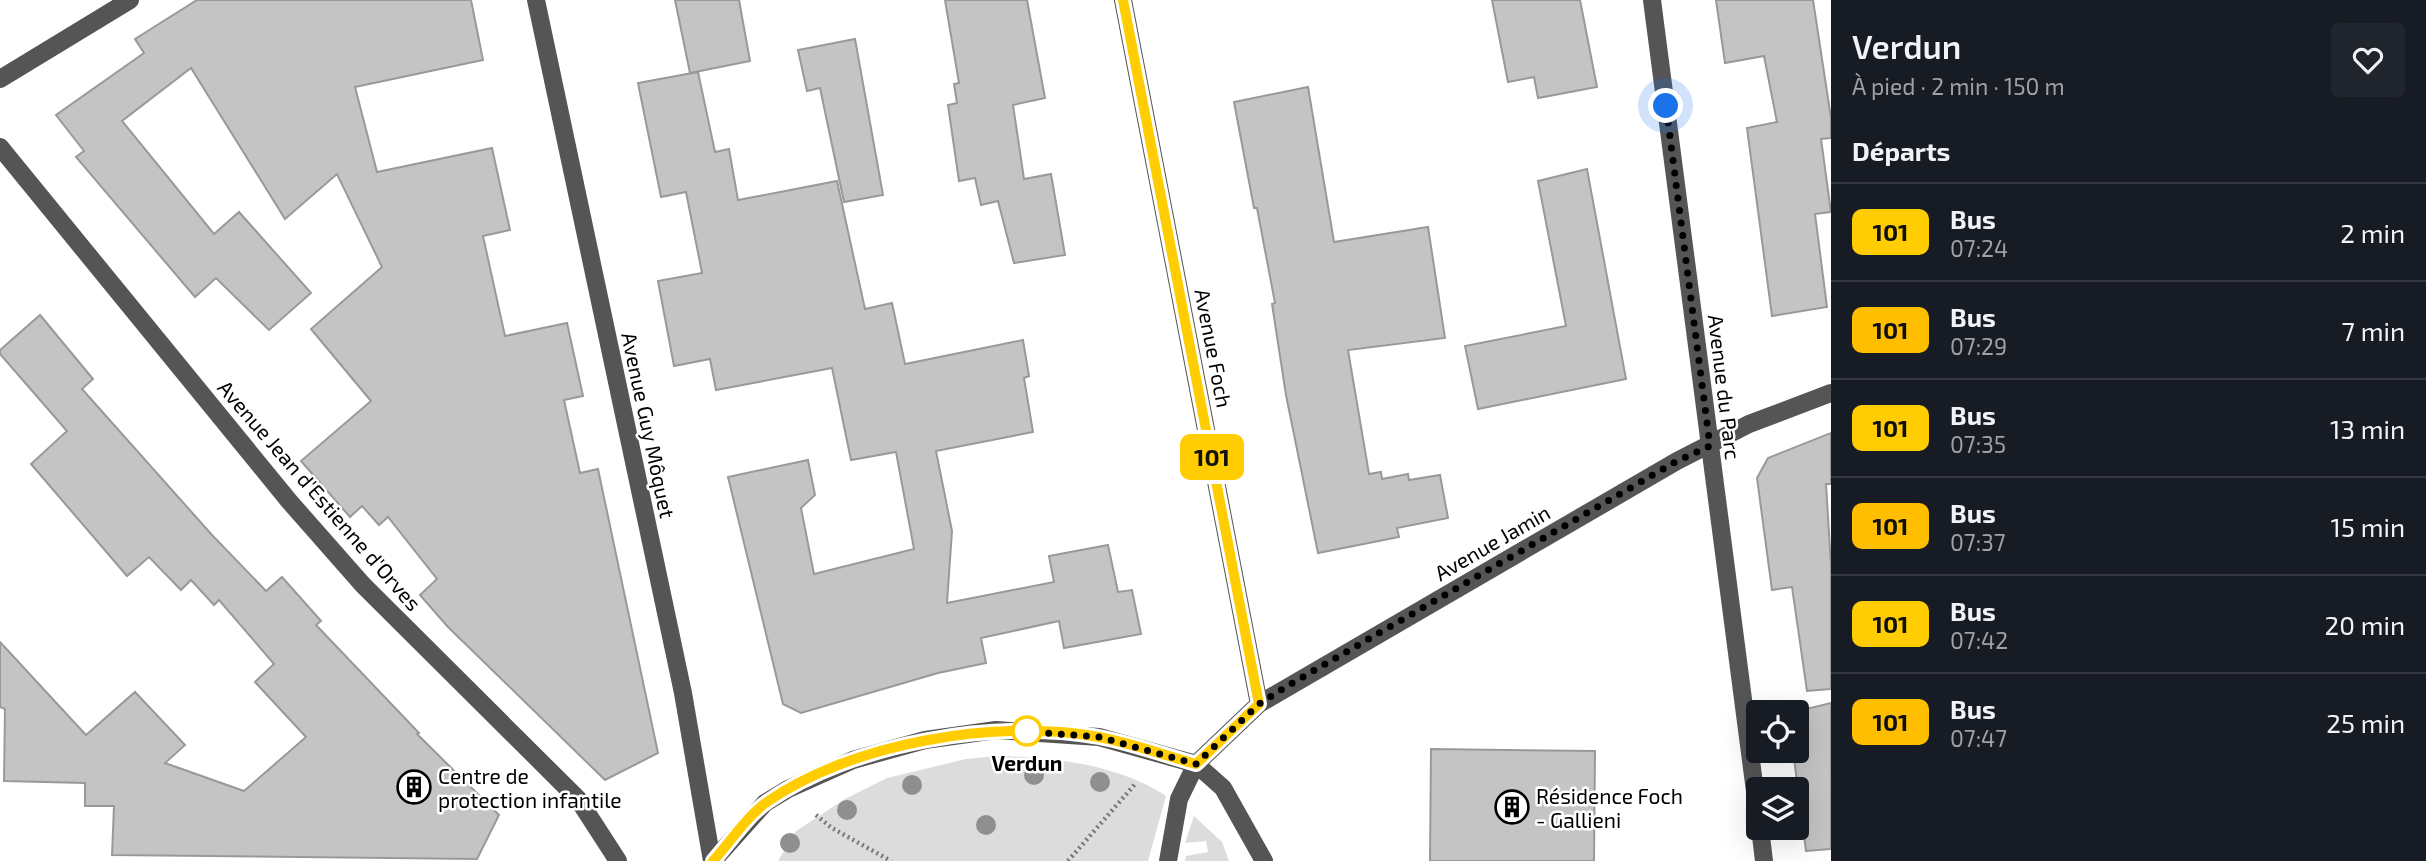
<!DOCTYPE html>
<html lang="fr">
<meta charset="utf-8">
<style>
:root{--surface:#171b24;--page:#20242c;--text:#f1f3f6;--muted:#9ea1a6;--line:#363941}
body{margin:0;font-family:"Exo 2",sans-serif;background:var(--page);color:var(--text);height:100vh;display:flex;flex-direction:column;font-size:26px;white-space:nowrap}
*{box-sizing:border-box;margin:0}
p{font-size:23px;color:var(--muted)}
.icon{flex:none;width:38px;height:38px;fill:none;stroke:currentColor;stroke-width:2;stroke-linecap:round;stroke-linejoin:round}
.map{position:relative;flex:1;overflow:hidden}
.details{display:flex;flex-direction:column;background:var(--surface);width:595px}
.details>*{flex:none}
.badge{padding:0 14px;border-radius:10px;font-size:24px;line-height:46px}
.fabs{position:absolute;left:1746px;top:700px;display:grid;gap:14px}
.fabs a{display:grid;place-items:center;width:63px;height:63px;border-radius:7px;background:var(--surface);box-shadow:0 7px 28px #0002;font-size:35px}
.you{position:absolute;width:35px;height:35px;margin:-18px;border:5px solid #fff;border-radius:50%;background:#1a73e8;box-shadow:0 0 0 10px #1a73e833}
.map>.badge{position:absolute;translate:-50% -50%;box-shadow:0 0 0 4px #fff}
h2{padding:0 21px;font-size:26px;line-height:63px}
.round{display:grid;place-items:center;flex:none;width:74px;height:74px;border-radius:7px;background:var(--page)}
.head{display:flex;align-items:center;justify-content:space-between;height:119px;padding:0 21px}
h1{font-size:33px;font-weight:600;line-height:52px}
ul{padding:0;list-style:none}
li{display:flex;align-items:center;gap:21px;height:98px;padding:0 21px;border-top:2px solid var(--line)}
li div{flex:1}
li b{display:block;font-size:26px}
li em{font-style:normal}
li .badge{min-width:77px;font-weight:700;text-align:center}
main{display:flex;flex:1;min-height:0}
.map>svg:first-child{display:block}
</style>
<main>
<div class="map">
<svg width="1831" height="861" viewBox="0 0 1831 861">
<rect width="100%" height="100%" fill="#fff"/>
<g fill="#dcdcdc">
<path d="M999,756C1053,757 1120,765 1166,796L1148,861H778L796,831L845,799L887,778L966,759Z"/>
<path d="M1194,816L1222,842L1229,861H1185L1186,856L1208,852L1206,841L1185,843Z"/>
</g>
<g fill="#c4c4c4" stroke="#999" stroke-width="2">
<path d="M197,0H471L483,60L355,87L377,172L492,148L510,230L483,236L505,336L567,323L583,396L564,400L580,473L598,469L658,753L605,780L448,627L420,595L437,579L388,517L379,525L362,506L350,517L301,461L371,401L311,329L382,267L337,174L285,219L191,68L122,121L214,234L239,212L311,293L269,330L216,278L195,297L76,157L84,151L56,115L144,53L135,39Z"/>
<path d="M675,0H739L750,61L690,73Z"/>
<path d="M945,0H1027L1045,98L1013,105L1024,179L1051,174L1065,255L1014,263L998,201L981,205L975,178L959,181L948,105L957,103L954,84L959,83Z"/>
<path d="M1492,0H1580L1597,87L1538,98L1534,77L1508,82Z"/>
<path d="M1716,0H1813L1831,118V138L1821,139L1831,212L1815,214L1827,307L1772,316L1747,128L1777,122L1764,56L1725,63Z"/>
<path d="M855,39L883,195L844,202L820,88L807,91L798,50Z"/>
<path d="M698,72L715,152L729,149L738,200L837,181L865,309L892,303L905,364L1023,340L1029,376L1024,378L1033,432L936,451L952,531L947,603L1054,582L1049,556L1108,545L1118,592L1132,590L1141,634L1064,648L1059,621L981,638L986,663L938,673L801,713L783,704L728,477L808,460L815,495L801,508L814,574L914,549L896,452L851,460L832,368L716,390L710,359L674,366L658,281L702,273L686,192L661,197L638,83Z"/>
<path d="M1308,87L1334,242L1428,227L1445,338L1348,350L1369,474L1381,472L1382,479L1408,474L1409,480L1440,475L1448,518L1397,528L1399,537L1318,553L1286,395L1272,304L1275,303L1257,208H1254L1234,102Z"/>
<path d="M1587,169L1626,379L1478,409L1465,346L1566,326L1538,181Z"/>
<path d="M40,315L93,379L82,389L212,535L266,591L282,577L321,621L316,625L419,733L417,734L499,815L477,859L112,855L114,806H85V783L4,781L5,709L0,707V642L86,735L135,692L185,745L165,763L244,791L306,737L255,682L274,664L219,600L214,605L191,580L181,590L149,557L127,576L31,464L67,431L0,354V350Z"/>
<path d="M1831,433V484H1826L1831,566V689L1807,691L1792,587L1772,590L1757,478L1768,458Z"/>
<path d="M1831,703V849L1806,851L1793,751H1797V712H1794Z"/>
<path d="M1431,749L1595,751L1594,861H1430Z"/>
</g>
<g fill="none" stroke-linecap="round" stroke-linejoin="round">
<g stroke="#777" stroke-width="4.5" stroke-dasharray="2 3.5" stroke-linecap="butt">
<path d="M816,815L832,828L891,861"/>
<path d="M1068,861L1136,783"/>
</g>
<g stroke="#555" stroke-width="18">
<path d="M536,0L683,693L712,861"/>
<path d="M1123,0L1259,704"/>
<path d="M1652,0L1759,822"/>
<path d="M0,79L130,0"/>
<path d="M0,147L289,501L363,585L578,799L618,861"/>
<path d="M1760,828L1764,861"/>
<path d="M713,861L765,803L788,789L853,760L925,740L996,730L1099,737L1196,764L1223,788L1264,861"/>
<path d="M1168,861L1179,799L1196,764L1259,704L1677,461L1749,424L1831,393"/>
</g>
</g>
<g fill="#8f8f8f">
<circle cx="1034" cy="775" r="10"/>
<circle cx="1100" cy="782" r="10"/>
<circle cx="912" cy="785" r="10"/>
<circle cx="847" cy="810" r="10"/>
<circle cx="986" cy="825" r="10"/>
<circle cx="790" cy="843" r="10"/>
</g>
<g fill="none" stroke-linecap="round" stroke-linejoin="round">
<defs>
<path id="line" d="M713,861C730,842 747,816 767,802C851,743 998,718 1099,737C1131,743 1164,755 1196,764L1259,704L1123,0"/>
</defs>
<use href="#line" stroke="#fff" stroke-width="16"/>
<use href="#line" stroke="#ffcd01" stroke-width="10"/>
<path stroke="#000" stroke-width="7" stroke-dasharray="0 12.6" d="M1027,731H1019L1099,737L1196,764L1259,704L1289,685L1677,461L1710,446L1666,106"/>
</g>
<defs>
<symbol id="building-ring" viewBox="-11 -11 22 22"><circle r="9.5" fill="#fff" stroke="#000" stroke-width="1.5"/><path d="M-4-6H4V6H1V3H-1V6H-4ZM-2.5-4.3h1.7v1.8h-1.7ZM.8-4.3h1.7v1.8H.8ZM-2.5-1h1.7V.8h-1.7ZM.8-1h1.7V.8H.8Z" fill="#000"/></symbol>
</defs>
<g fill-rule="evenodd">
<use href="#building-ring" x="395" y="768" width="38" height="38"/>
<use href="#building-ring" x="1493" y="788" width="38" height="38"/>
</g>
<circle fill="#fff" stroke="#ffcd01" stroke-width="3.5" cx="1027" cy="731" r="14"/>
<g text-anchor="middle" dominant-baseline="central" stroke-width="5" stroke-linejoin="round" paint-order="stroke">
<g font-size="21" fill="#000" stroke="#fff">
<text transform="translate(1214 348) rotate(79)">Avenue Foch</text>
<text transform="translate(1725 387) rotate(83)">Avenue du Parc</text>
<text transform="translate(649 425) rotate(78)">Avenue Guy Môquet</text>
<text transform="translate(320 495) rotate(49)">Avenue Jean d'Estienne d'Orves</text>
<text transform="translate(1492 542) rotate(-30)">Avenue Jamin</text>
</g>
<g font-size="21" font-weight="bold" fill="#000" stroke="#fff">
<text x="1027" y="762">Verdun</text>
</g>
<g font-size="21" fill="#000" stroke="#fff" text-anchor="start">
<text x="438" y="775">Centre de<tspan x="438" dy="24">protection infantile</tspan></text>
<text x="1536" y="795">Résidence Foch<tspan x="1536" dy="24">- Gallieni</tspan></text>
</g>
</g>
</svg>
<div class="fabs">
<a><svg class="icon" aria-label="locate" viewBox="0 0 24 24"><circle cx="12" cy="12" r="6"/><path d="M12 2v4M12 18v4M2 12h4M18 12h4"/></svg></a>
<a><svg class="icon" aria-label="layers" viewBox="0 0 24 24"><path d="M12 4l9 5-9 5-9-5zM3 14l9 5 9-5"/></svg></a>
</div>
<div class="you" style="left:1666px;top:106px"></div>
<b class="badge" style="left:1212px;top:457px;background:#ffcd01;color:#111">101</b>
</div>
<section class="details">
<div class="head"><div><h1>Verdun</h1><p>À pied · 2 min · 150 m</p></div><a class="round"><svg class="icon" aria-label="heart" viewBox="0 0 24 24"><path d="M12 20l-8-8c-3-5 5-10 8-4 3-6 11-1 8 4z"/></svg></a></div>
<h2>Départs</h2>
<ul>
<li><span class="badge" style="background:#ffcd01;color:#111">101</span><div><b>Bus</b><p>07:24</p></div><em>2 min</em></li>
<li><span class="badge" style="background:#ffbe00;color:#111">101</span><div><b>Bus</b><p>07:29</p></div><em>7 min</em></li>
<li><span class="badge" style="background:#ffcd01;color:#111">101</span><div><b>Bus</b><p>07:35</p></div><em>13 min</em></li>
<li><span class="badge" style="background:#ffbe00;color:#111">101</span><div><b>Bus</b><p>07:37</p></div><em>15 min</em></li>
<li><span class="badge" style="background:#ffcd01;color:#111">101</span><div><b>Bus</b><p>07:42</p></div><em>20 min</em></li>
<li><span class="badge" style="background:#ffbe00;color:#111">101</span><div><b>Bus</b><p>07:47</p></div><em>25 min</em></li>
</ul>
</section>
</main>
